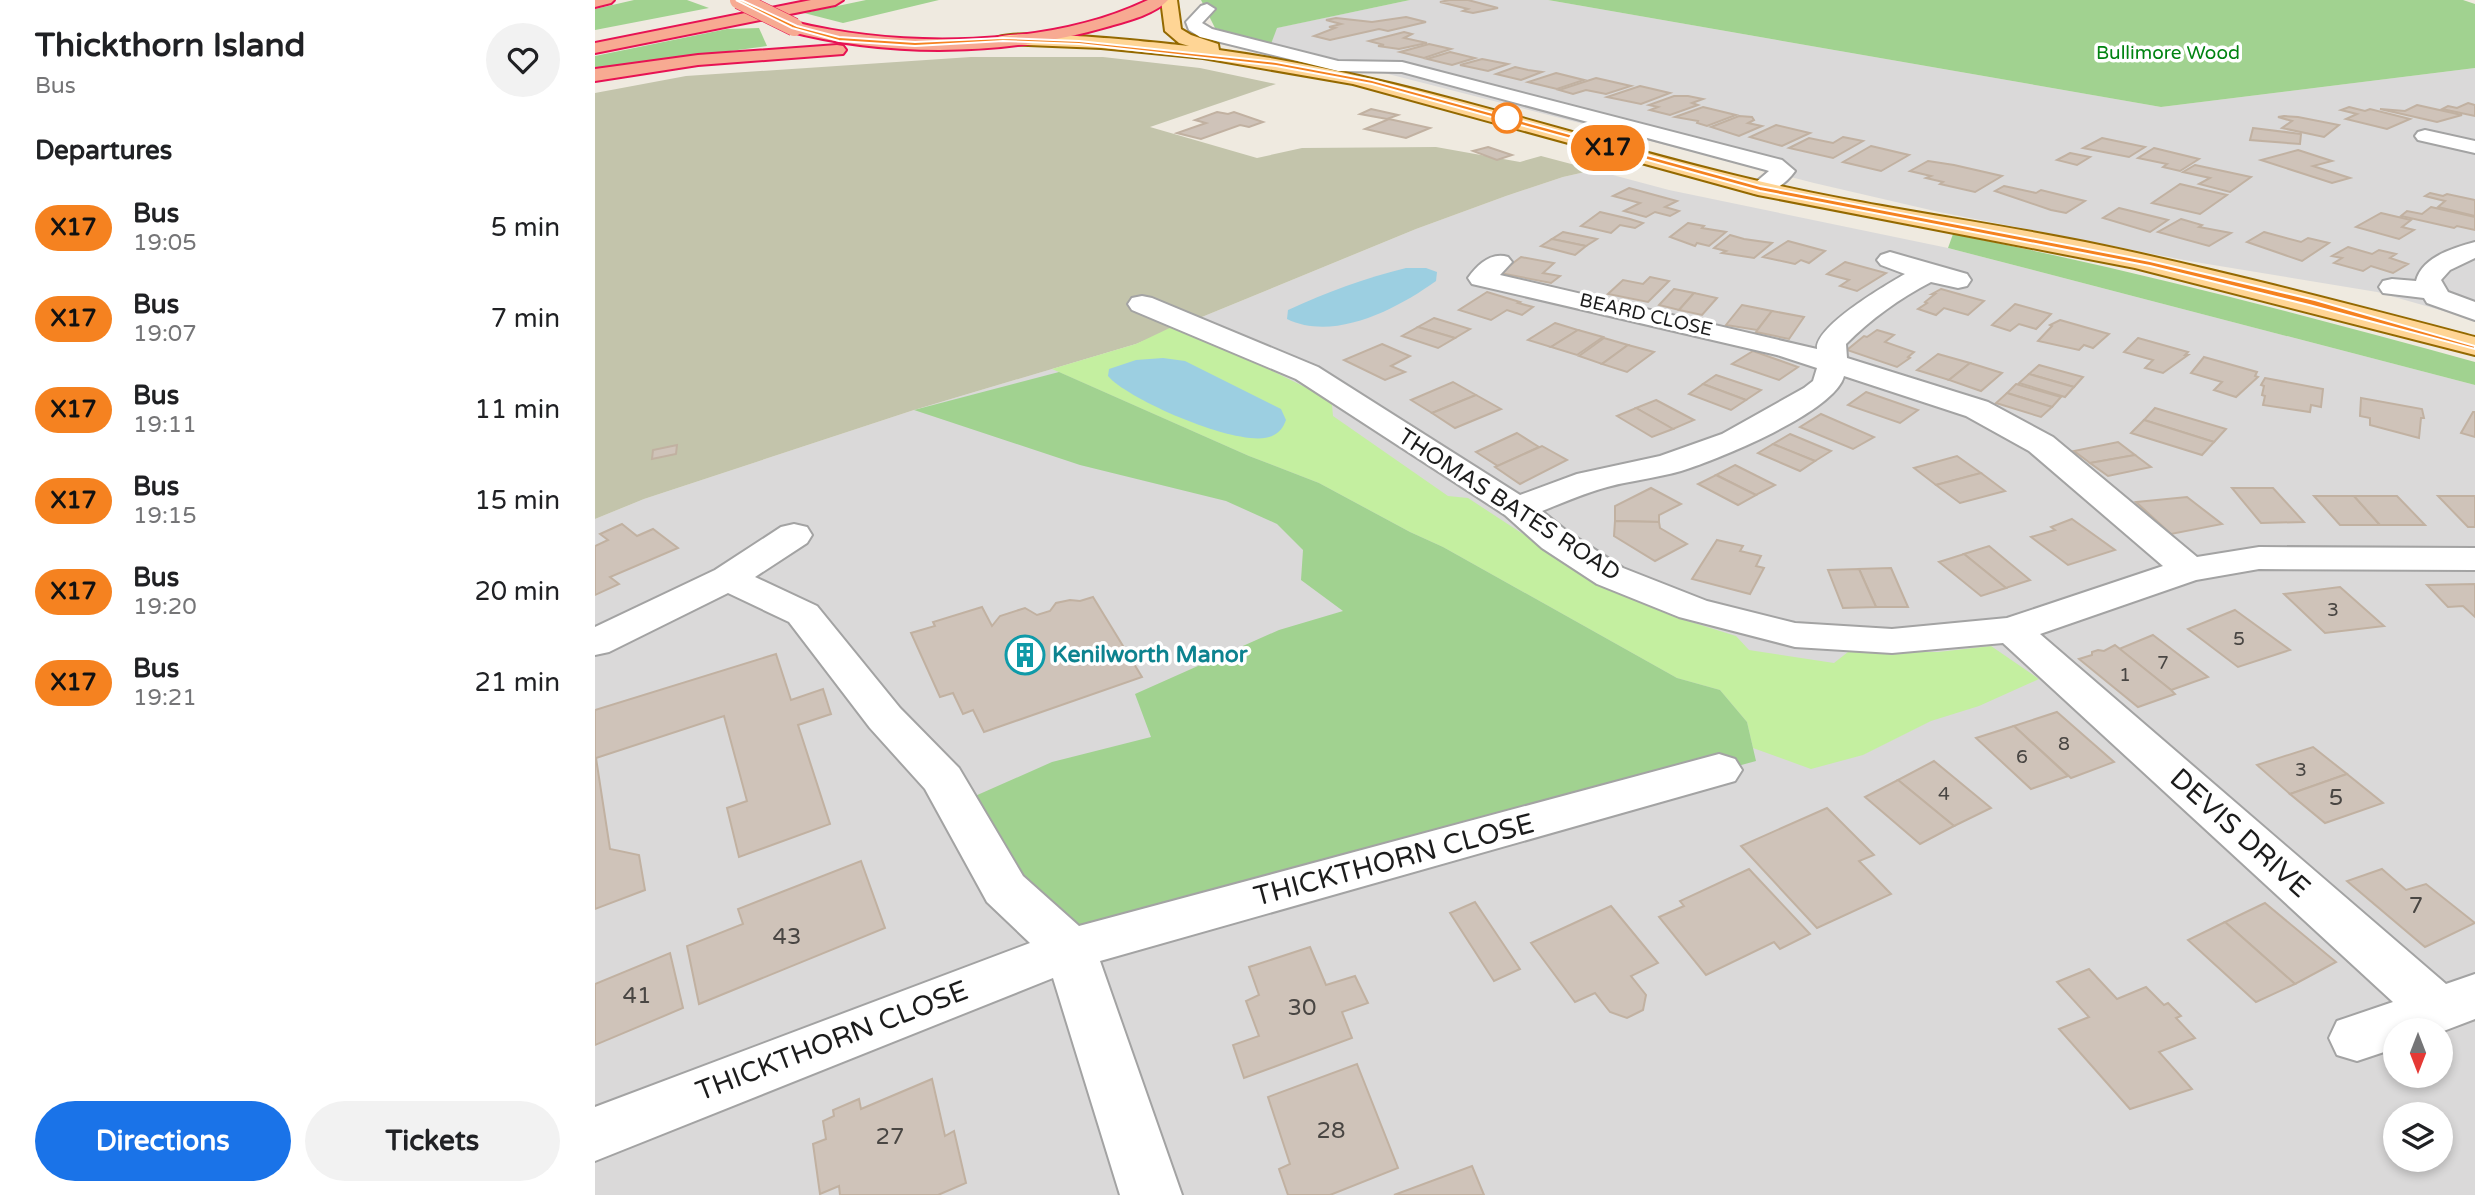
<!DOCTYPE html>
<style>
:root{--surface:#fff;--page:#f2f2f2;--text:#202124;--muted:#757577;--accent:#1a73e8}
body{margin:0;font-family:"Varela Round",sans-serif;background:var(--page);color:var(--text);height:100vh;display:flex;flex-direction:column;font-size:26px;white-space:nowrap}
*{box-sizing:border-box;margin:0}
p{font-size:23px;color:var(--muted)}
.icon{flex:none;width:38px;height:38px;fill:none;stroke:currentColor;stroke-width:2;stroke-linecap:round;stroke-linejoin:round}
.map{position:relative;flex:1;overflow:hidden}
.details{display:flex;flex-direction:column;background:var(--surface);width:595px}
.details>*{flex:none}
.badge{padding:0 14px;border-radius:23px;font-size:24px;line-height:46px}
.needle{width:46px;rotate:180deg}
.fabs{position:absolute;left:1788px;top:1018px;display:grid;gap:14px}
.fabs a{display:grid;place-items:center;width:70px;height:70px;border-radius:50%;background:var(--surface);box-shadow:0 4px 10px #0003;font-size:35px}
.map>.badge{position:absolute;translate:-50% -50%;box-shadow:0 0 0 4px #fff}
h2{padding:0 35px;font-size:26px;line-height:63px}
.round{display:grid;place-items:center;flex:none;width:74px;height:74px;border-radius:37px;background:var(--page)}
.overview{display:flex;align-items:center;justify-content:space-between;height:119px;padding:0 35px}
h1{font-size:33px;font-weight:700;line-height:52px}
.cta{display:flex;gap:14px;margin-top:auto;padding:14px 35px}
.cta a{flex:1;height:80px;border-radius:42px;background:var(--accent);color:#fff;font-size:28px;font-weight:700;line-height:80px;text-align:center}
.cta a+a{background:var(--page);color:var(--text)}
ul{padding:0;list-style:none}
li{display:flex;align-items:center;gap:21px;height:91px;padding:0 35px}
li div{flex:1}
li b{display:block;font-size:26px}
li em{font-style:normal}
li .badge{min-width:77px;font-weight:700;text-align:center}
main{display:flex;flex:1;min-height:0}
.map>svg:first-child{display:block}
</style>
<main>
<section class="details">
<div class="overview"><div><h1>Thickthorn Island</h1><p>Bus</p></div><a class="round"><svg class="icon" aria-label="heart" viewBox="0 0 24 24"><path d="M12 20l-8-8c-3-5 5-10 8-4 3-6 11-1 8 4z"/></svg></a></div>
<h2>Departures</h2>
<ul>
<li><span class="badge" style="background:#f58220;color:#111">X17</span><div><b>Bus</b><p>19:05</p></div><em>5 min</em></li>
<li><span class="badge" style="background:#f58220;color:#111">X17</span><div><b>Bus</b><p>19:07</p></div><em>7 min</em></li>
<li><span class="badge" style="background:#f58220;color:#111">X17</span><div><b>Bus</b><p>19:11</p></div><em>11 min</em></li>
<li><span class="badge" style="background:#f58220;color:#111">X17</span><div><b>Bus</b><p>19:15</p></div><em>15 min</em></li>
<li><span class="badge" style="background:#f58220;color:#111">X17</span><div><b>Bus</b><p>19:20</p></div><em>20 min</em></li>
<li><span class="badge" style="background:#f58220;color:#111">X17</span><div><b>Bus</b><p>19:21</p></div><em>21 min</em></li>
</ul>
<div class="cta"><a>Directions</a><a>Tickets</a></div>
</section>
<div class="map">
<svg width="1880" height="1195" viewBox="0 0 1880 1195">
<rect width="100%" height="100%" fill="#efeae0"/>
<g fill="#dad9d9" fill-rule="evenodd">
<path d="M815,0H953L1566,107L1880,68V320L1782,292L1594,261L1344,212L1219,183L676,44L681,28Z"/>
<path d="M999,170L1074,190L1353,248L1880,385V1195H0V519L49,499L319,410L541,344L821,229L911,196L968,177ZM1801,1031H1846V1076H1801ZM1801,1115H1846V1160H1801Z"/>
</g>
<path fill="#c3c4ab" d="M376,57H508L605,68L681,84L555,127L662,158L707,148L841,147L925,162L946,156L999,170L968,177L911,196L821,229L541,344L319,410L49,499L0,519V93L91,76Z"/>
<path fill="#c4efa0" d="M583,324L726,395L737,405L738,416L853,496L873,498L960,555L1077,616L1141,636L1154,650L1239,663L1253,652H1343L1396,646L1444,679L1384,706L1336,721L1268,755L1216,769L1158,748L1152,722L1125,690L1082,678L848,547L815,532L724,483L654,456L457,369L541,344Z"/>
<g fill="#a1d290">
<path d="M39,0H92L114,8L0,30V9Z"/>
<path d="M271,0H344L248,23L209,13Z"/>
<path d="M606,0H815L682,28L676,44L620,28Z"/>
<path d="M953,0H1868L1880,4V68L1566,107Z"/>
<path d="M164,28L172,46L0,69V56L132,29Z"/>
<path d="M1358,234C1534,269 1707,314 1880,362V385L1353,248Z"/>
<path d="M464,372L654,456L724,483L815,532L848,547L1082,678L1125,690L1152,722L1161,761L475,949L362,804L457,762L556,737L540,694L684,630L748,611L706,580L708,550L682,524L631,501L485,465L319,410Z"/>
</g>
<g fill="#9ccfe1">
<path d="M811,268H831L842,272L841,281C802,309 739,342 692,319L693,310C732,292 770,278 811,268Z"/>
<path d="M568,358L590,361L686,409L691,420C688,428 685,432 677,436C648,450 533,400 513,376L514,369L541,360Z"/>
</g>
<g fill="#cfc3b9" stroke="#c1b1a1" stroke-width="2">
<path d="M854,0H873L903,8L878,13L868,11L873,9L845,2Z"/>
<path d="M811,17L831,22L793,31L784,29L735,40L719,36L740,28L734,27L746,24L731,20L741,18L777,22Z"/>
<path d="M809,32L817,34L809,38L832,43L804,49L783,46L789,45L774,41Z"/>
<path d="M834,44L856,49L829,58L805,52Z"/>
<path d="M855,52L880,58L857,65L832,59Z"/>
<path d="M887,59L913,64L893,71L865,65Z"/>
<path d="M920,67L933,70L947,72L926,80L901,74Z"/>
<path d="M961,73L989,80L962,89L933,82Z"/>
<path d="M1001,78L1036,86L1011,94L991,90L978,94L964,90Z"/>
<path d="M1045,86L1075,93L1046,104L1012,97Z"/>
<path d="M1079,96H1093L1108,99L1097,103L1103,105L1075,115L1055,110L1063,107L1054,105Z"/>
<path d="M1873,103L1880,105V116L1847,109L1853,106L1862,108Z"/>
<path d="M1822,105L1867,115L1842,122L1785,109L1810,111Z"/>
<path d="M1108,107L1141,115L1112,126L1102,123L1103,121L1080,117Z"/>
<path d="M1754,107L1770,111L1775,109L1815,119L1792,129L1751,119L1762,114L1746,110Z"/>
<path d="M776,109L803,115L792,119L765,114Z"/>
<path d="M622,112L633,114L639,112L668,122L654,127L645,125L606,139L582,133L611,123L600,120Z"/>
<path d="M1144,116L1157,117L1159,120L1153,123L1167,126L1144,136L1116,127Z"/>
<path d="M1689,116L1703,117L1744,125L1729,137L1687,128L1697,121L1683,117Z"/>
<path d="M794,119L835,128L811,138L770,129Z"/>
<path d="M1181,125L1215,133L1187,146L1155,137Z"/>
<path d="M1658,128L1706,134L1705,144L1655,140Z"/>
<path d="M1248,137L1268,141L1238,158L1194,148L1214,138L1238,143Z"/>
<path d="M1507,138L1550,147L1534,157L1488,148Z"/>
<path d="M1276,146L1314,155L1286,171L1248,162Z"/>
<path d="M893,147L917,155L902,160L878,151Z"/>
<path d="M1559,148L1604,159L1585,171L1568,167L1572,164L1543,158Z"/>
<path d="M1703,150L1737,161L1718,166L1755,178L1737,183L1666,160Z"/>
<path d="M1475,153L1495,157L1482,165L1462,160Z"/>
<path d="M1333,161L1359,165L1407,176L1380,192L1345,184L1348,182L1331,178L1336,176L1315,171Z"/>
<path d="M1600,165L1656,177L1635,192L1604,184L1615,178L1588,172Z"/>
<path d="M1585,184L1632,195L1605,214L1557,203Z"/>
<path d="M1409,186L1441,193L1446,190L1490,201L1471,213L1456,210L1400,191Z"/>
<path d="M1034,188L1082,201L1070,207L1084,211L1075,216L1060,212L1051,217L1029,211L1045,203L1018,196Z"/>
<path d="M1835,193L1848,196L1852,194L1880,200V216L1843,207L1850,201L1830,196Z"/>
<path d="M1836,207L1880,217V230L1862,226L1859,228L1806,216L1812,211L1827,214Z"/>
<path d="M1524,208L1573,220L1555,232L1508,218Z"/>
<path d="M1005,212L1035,219L1048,223L1040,228L1025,225L1016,233L986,226Z"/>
<path d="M1786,213L1816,220L1807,227L1819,230L1804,239L1761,227Z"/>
<path d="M1586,219L1607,225L1604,227L1636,233L1614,246L1563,232Z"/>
<path d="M1093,223L1109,226L1107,228L1131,232L1114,246L1102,243L1100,246L1075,237Z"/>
<path d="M968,232L1002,239L991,246L957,239Z"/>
<path d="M1669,232L1706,242L1713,238L1734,243L1707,261L1652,242Z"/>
<path d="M1135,235L1149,239L1177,243L1159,258L1127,253L1131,251L1119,248Z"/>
<path d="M957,239L991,246L980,255L946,246Z"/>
<path d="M1193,241L1230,251L1214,263L1206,260L1200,264L1168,257Z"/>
<path d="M1753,247L1777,254L1784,250L1801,254L1795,258L1813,264L1798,273L1776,266L1768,271L1739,263L1747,258L1737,256Z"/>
<path d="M926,257L959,263L948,273L965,276L956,283L905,273Z"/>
<path d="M1250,262L1291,273L1262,291L1245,286L1254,280L1232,274Z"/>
<path d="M1055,277L1074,281L1053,302L1013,294L1028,280L1048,284Z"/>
<path d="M1079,289L1099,293L1084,310L1064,305Z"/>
<path d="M1346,289L1389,301L1373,315L1349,308L1341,315L1323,309L1332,303L1330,302L1340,294H1337Z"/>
<path d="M892,292L925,302L923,303L938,307L927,315L912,310L896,320L864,310Z"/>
<path d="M1099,293L1122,298L1107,315L1084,310Z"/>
<path d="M1420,304L1456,314L1441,329L1424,324L1415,331L1397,325Z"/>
<path d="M1147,305L1177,311L1162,330L1131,325Z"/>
<path d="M1177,311L1209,317L1194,339L1161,332Z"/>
<path d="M839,318L875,329L860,338L823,327Z"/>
<path d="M1465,320L1514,334L1498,348L1489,345L1484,350L1443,341L1457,326L1455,325Z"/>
<path d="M960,323L983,330L956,347L933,340Z"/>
<path d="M823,327L860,338L843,348L807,336Z"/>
<path d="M983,330L1008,337L982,355L956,347Z"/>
<path d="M1282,330L1299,335L1290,342L1319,352L1313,357L1315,358L1302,367L1252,350L1269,336L1272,337Z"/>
<path d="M1009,338L1033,345L1007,364L984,356Z"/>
<path d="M1543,338L1593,352L1590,355H1593L1568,373L1550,368L1558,360L1529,352Z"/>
<path d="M787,344L815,356L796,366L810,372L790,380L749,360Z"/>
<path d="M1033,345L1059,352L1032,372L1007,364Z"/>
<path d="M1158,351L1203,367L1184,380L1137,364Z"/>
<path d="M1343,354L1375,363L1354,380L1322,370Z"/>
<path d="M1609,357L1662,372L1660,376L1663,377L1641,397L1619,390L1627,382L1596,373Z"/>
<path d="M1375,363L1407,373L1386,391L1354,380Z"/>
<path d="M1444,365L1488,377L1479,387L1434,374Z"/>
<path d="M1434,374L1479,387L1470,397L1424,383Z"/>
<path d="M1121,375L1166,390L1151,400L1108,384Z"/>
<path d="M1670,378L1728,389L1726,407L1716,405L1715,412L1668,405L1670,396L1667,395L1669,386L1666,385Z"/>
<path d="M858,382L881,395L837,413L816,400Z"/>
<path d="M1108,384L1151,400L1136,410L1094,394Z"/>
<path d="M1421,384L1466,397L1457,407L1412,393Z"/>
<path d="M1271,392L1323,410L1305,423L1253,405Z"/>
<path d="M1412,393L1457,407L1446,417L1401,403Z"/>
<path d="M881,395L906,409L860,428L837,413Z"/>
<path d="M1766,398L1827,409L1829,418H1826L1824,438L1775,425V418L1765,416Z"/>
<path d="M1061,400L1099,420L1078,429L1041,408Z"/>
<path d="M1041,408L1078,429L1057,437L1022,416Z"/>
<path d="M1560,408L1631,429L1619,442L1549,420Z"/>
<path d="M1878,412H1880V437L1866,433Z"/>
<path d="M1226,414L1279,437L1258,449L1205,427Z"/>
<path d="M1549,420L1619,442L1607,455L1536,433Z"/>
<path d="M922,433L944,447L903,466L881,452Z"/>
<path d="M1195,434L1236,451L1220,461L1178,444Z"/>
<path d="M1523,442L1540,455L1495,463L1479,451Z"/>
<path d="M1178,444L1220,461L1205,471L1163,453Z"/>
<path d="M82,445L81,454L57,459L58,450Z"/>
<path d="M947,446L972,460L925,484L900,467Z"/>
<path d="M1540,455L1556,467L1513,476L1495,463Z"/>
<path d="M1362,456L1386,473L1341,485L1319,468Z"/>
<path d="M1140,465L1180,485L1161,495L1121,475Z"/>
<path d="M1386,473L1410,491L1365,503L1341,485Z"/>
<path d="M1121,475L1161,495L1143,505L1103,484Z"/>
<path d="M1056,488L1086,504L1064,515V522L1020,521V506Z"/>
<path d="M1637,488H1678L1709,522L1666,523Z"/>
<path d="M1719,496H1759L1785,525H1745Z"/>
<path d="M1759,496H1802L1830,525H1785Z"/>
<path d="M1843,496H1880V527H1873Z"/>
<path d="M1592,497L1627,524L1576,534L1541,502Z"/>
<path d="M1477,519L1520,550L1473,565L1436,537L1460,530L1456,527Z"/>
<path d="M1020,521L1064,522L1065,528L1092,544L1060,561L1019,536Z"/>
<path d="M27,524L42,536L58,529L83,548L15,577L24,584L0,595V546L13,540L5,534Z"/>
<path d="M1122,540L1148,546L1145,551L1166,556L1161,566L1169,568L1155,594L1097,579Z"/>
<path d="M1394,546L1435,580L1411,588L1369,554Z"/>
<path d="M1369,554L1411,588L1386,596L1344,562Z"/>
<path d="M1296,568L1313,607H1281L1264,569Z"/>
<path d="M1264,569L1281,607L1248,608L1233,570Z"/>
<path d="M1880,584V617L1868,606L1853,607L1832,585Z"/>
<path d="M1745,587L1789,626L1730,633L1689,594Z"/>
<path d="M498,597L547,677L389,732L378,710L368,714L358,693L345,697L316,633L340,626L338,622L387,607L397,626L405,616L430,608L442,615L455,611L461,603L475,600L485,601Z"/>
<path d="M1640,610L1695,650L1643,667L1593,629Z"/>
<path d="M1558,635L1613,677L1576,690L1524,649Z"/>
<path d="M1520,645L1576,690L1580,694L1543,707L1484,659L1497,655V652L1503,650L1509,651Z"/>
<path d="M181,654L196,700L228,689L236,714L203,725L235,824L144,857L132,808L152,801L129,716L1,758L15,849L44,855L50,890L0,909V710Z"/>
<path d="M1462,712L1519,762L1476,778L1419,726Z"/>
<path d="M1419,726L1473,776L1436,789L1381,738Z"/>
<path d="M1718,747L1752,774L1695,794L1662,765Z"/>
<path d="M1339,761L1396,808L1359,826L1303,780Z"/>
<path d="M1752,774L1788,803L1730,823L1695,794Z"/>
<path d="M1303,780L1359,826L1325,844L1270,797Z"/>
<path d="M1232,808L1279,855L1264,861L1296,894L1222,928L1146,846Z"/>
<path d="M266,861L290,928L104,1004L92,946L148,924L143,909Z"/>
<path d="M1154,869L1215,934L1185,949L1179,942L1111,975L1064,917L1089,906L1085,901Z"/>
<path d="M1787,869L1811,890L1831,884L1880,923L1830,947L1752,881Z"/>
<path d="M880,902L925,969L899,981L855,913Z"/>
<path d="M1670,903L1741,962L1700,984L1630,922Z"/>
<path d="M1016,906L1063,963L1036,976L1051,995L1048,1010L1032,1018L1015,1012L1000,993L980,1002L936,943Z"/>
<path d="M1630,922L1700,984L1661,1002L1593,940Z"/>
<path d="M715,947L731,985L760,976L773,1003L747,1012L757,1038L649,1078L638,1045L664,1036L651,1001L664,995L654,967Z"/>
<path d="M75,953L88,1008L0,1045V984Z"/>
<path d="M1494,969L1522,999L1551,987L1569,1005L1573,1003L1586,1016L1581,1018L1600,1038L1564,1052L1597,1089L1535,1109L1464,1029L1494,1017L1462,982Z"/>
<path d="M762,1064L803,1168L735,1195H693L684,1169L695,1164L673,1097Z"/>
<path d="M337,1079L350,1136L359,1131L371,1183L343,1195H245L244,1186L225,1194L218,1144L231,1139L228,1121L239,1116L238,1110L264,1099L266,1109Z"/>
<path d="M877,1166L889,1195H799Z"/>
</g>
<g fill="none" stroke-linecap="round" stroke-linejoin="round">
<defs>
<g id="minor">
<path d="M612,4L620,9L607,23L617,29L743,61L807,62L1187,160L1200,171C1191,184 1173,197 1157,193L1154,188L1174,171L1171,170L807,72L743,71L605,37L594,30L591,22L606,6Z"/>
<path d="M1830,130L1880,141V153L1823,140L1820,136L1823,132Z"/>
<path d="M1880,242V258L1855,270L1846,280L1853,292L1880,302V320L1832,303L1829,298L1788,293L1784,287L1788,281L1797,279L1821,281C1827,257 1858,248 1880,242Z"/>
<path d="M1295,252L1372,274L1376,280L1372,286L1363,288L1336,282C1305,298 1276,319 1251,344L1252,358L1393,402L1458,437L1602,557L1664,547L1880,548V570L1664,569L1601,580L1445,634L1851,984L1880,974V1019L1846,1032L1801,1031V1048L1762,1061L1742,1055L1734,1038L1742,1021L1798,1002L1408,643L1297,653L1200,647L1084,617L1002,584L947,548L910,515L701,379L537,310L533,304L537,298L547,296L557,298L723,367L925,495L982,474L1065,456L1127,434L1209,388L1218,381L1222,368L1182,355L877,284L873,278C883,264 896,252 913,257L917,262L905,275L1222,349C1220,326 1291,285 1310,274L1286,265L1282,260L1286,255ZM1249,376L1371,416L1434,451L1568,566L1412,618L1297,629L1200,623L1112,601L1028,568L973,532L947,511C965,504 983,496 1002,490C1029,481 1058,479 1086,471C1122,460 1240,412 1249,376Z"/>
<path d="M199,524L212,527L217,535L212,543L160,577L222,606L305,708L364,768L428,876L484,926L1124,754L1140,759L1147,770L1140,781L505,961L587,1195H525L458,978L0,1161V1107L435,943L392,902L330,789L275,728L194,622L133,593L14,652L0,655V627L120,570L186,527Z"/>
</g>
<path id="primary" d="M566,0H582L586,29L596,35L623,44L624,50C808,75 980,138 1159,180C1268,206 1380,220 1490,242C1621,269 1750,303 1880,337V355L1540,268L1163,195L758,84L608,58L506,48L408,44L399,39C412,26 567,43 594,46L584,43L570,31Z"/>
<g id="trunk">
<path d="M0,0H19L16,3L0,7Z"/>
<path d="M216,0H248L240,5L0,53V43Z"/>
<path d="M553,0H573C560,14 533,21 515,26C413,56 296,58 193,31L191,27L199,22C304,48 454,48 553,0Z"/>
<path d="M242,45L248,46L251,50L248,54L103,65L0,81V69L103,55Z"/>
</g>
</defs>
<use href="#minor" stroke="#a3a3a3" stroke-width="4"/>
<use href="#primary" stroke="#946900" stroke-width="4"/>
<use href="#trunk" stroke="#e71253" stroke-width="4"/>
<use href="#minor" fill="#fff" fill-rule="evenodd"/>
<use href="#primary" fill="#ffd595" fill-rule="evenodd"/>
<use href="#trunk" fill="#f7aa92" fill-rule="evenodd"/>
<defs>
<path id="trunk-bridge" d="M144,0L199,27"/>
</defs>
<use href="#trunk-bridge" stroke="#e71253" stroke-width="19" stroke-linecap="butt"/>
<use href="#trunk-bridge" stroke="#f7aa92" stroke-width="18"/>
</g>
<path fill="#f58220" stroke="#fff" stroke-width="2" d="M141,0H146L202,26L244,37L320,42L408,38L484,41L681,62L777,80L1165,186L1555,261L1720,300L1880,346V349L1714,305L1555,266L1165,191L777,84L681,66L484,44L408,41L320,46L244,41L197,28Z"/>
<defs>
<symbol id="building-ring" viewBox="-11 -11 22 22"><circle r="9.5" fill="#fff" stroke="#0f9aa8" stroke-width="1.5"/><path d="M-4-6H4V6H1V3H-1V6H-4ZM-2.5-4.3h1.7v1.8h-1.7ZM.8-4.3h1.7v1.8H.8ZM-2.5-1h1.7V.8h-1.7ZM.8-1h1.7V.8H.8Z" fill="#0f9aa8"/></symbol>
</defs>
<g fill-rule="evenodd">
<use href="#building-ring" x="408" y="633" width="44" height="44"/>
</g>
<circle fill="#fff" stroke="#f58220" stroke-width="3.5" cx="912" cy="118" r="14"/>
<g text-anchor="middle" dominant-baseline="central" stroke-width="7" stroke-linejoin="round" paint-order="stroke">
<g font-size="19" fill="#018311" stroke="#fff">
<text x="1573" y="53">Bullimore Wood</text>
</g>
<g font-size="19" fill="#1c1c1c" stroke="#fff">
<text transform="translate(1051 315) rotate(13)">BEARD CLOSE</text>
</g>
<g font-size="19" fill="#494643">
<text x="1738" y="610">3</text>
<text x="1644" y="639">5</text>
<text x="1568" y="663">7</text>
<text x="1530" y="675">1</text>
<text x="1469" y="744">8</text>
<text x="1427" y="757">6</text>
<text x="1706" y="770">3</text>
<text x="1349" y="794">4</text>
</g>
<g font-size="23" fill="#1c1c1c" stroke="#fff">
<text transform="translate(914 505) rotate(33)">THOMAS BATES ROAD</text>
</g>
<g font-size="23" font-weight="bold" fill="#0d838f" stroke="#fff" text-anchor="start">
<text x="457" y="655">Kenilworth Manor</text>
</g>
<g font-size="23" fill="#494643">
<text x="1741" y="798">5</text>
<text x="1821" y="906">7</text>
<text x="192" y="937">43</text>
<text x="42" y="996">41</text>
<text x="707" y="1008">30</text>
<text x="736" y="1131">28</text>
<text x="295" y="1137">27</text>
</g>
<g font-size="28" fill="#1c1c1c" stroke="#fff">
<text transform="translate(1645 833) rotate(42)">DEVIS DRIVE</text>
<text transform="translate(799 860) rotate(-15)">THICKTHORN CLOSE</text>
<text transform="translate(237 1041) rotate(-21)">THICKTHORN CLOSE</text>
</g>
</g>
</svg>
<div class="fabs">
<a><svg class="needle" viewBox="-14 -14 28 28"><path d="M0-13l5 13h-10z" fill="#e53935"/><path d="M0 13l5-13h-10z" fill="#757577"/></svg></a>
<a><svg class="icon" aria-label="layers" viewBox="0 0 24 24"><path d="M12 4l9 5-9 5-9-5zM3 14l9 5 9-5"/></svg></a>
</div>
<b class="badge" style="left:1013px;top:148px;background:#f58220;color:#111">X17</b>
</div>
</main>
